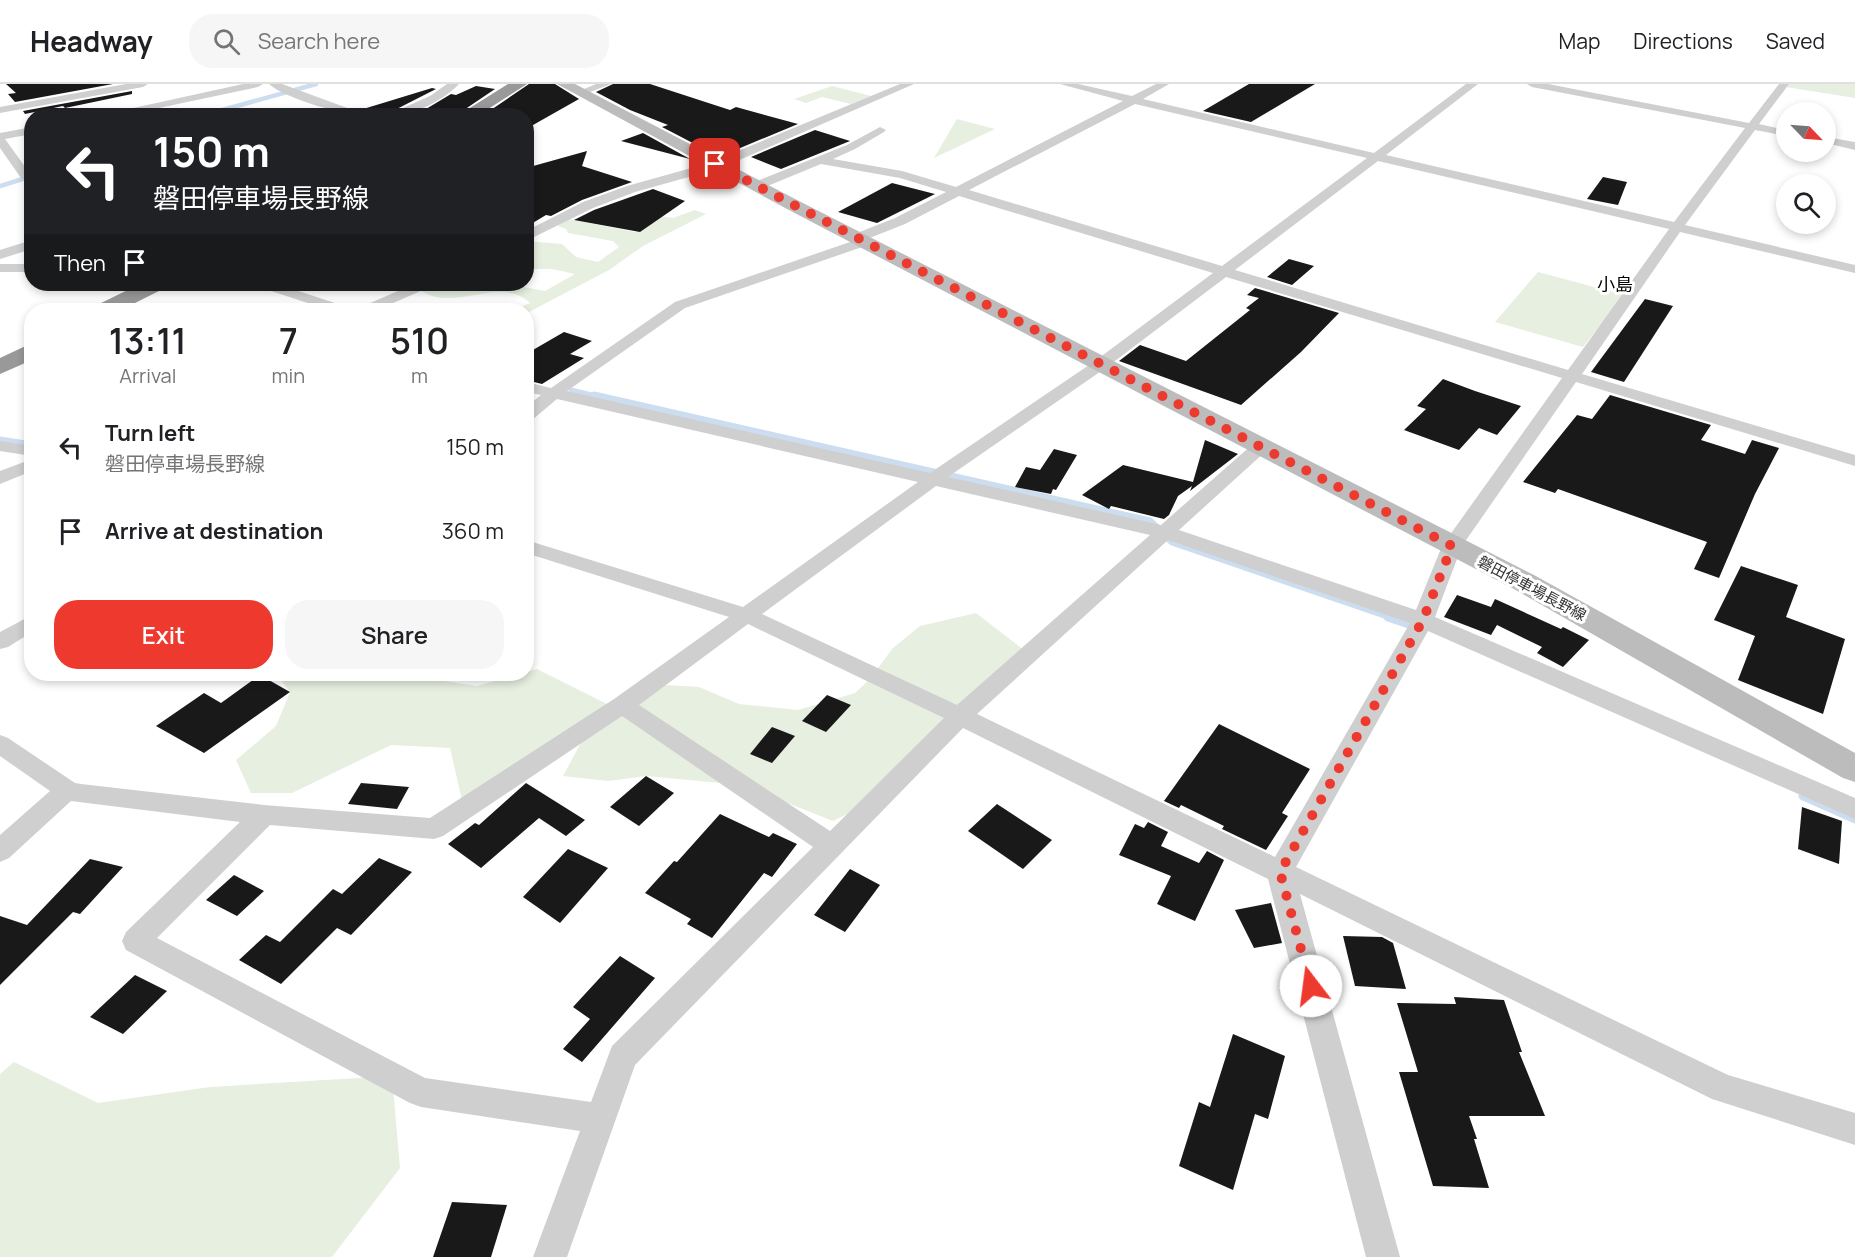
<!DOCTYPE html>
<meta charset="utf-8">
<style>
:root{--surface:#fff;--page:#f6f6f6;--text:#202124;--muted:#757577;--line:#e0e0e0;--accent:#ee392f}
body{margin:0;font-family:Manrope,"Noto Sans JP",sans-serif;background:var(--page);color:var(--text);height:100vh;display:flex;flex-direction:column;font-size:22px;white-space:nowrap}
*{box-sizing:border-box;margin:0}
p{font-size:20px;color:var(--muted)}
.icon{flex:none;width:33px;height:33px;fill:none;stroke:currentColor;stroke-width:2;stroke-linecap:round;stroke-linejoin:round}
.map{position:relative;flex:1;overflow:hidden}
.sheet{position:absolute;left:24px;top:219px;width:510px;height:378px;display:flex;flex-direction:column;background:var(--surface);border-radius:24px;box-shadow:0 3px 9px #0003}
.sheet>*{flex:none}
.top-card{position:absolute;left:24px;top:24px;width:510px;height:183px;border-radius:24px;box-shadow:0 3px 9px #0003;background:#202124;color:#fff;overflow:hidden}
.needle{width:39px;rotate:115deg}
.fabs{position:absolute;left:1776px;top:18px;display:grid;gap:12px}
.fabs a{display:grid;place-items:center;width:60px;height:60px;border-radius:50%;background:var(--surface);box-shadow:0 3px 9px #0003;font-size:30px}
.pin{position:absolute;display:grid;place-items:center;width:51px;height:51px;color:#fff;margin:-26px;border-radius:12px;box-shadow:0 3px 9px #0006}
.me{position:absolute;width:66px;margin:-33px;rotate:345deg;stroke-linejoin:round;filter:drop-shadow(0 0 4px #0008)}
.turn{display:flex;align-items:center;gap:21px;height:126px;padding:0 30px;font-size:27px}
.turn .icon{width:78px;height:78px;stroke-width:2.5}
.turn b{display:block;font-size:42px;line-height:51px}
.then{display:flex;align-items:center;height:57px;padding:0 30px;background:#0003;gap:12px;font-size:22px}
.eta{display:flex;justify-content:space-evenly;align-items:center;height:102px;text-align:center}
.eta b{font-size:36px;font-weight:600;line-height:42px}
.primary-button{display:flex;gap:12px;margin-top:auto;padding:12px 30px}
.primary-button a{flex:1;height:69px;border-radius:24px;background:var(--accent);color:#fff;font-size:24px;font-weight:600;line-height:69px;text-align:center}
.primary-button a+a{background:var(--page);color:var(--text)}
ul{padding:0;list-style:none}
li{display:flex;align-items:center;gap:18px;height:84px;padding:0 30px}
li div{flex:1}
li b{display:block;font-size:22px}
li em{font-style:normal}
header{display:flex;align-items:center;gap:36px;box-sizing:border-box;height:84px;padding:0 30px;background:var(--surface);border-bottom:2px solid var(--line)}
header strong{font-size:28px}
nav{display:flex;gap:33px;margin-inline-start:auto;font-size:21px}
.search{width:420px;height:54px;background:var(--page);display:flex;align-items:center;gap:15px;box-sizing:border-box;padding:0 21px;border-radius:24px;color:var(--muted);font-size:22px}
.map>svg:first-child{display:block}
.green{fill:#e6efe0}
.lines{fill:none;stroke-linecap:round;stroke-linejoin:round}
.stream-far3{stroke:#ccddef;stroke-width:4.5}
.stream-far2{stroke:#ccddef;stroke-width:5}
.stream-far1{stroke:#ccddef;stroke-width:7}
.stream{stroke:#ccddef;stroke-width:9}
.building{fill:#191919}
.street{fill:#cfcfcf;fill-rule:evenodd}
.secondary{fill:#bcbcbc;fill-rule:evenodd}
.highway{fill:#999;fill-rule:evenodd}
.route{stroke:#ee392f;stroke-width:10;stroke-dasharray:0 18}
.labels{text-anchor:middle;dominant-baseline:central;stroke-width:6;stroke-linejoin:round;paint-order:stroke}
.far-street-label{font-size:15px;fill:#323232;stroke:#fff}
.far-quarter-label{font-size:18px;fill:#000;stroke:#fff}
</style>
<header>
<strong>Headway</strong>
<div class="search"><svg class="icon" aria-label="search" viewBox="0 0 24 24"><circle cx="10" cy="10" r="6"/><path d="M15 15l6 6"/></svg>Search here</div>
<nav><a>Map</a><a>Directions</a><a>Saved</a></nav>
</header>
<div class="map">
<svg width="1855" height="1173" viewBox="0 0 1855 1173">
<rect width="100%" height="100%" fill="#fff"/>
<g class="green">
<polygon points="1788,0 1855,0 1855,14 1786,3"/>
<polygon points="832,2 871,12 851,20 822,13 806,19 794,15"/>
<polygon points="957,35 995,45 934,74"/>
<path d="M695 126 706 130 643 162 609 186 527 229 526 226H514L530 219C500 190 453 230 420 206L427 200H508L545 207 575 190 552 185H527V157L562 160 576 173 598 178 619 163 613 157 568 149 566 145 558 142 564 134 635 148 659 132 673 134Z"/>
<polygon points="1538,188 1624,211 1583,263 1495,238"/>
<polygon points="976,529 1029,570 878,715 833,737 742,701 646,692 608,697 563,692 590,642 650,600 699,603 739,620 798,626 855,609 869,596 893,564 920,542"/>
<polygon points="537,585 607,620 464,725 450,664 391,661 292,709 251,709 236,676 276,642 290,608 276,590 398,590 477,602"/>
<polygon points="14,978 98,1019 210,1003 392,992 400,1084 332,1173 0,1173 0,990"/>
</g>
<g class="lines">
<g class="stream-far3">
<polyline points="201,32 316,0"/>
<polyline points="0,102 32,92"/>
</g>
<polyline class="stream-far2" points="571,306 600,313"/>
<g class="stream-far1">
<polyline points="594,311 1150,437 1172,458 1393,534"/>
<polyline points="0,356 32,361"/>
</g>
<g class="stream">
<polyline points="1388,533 1418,543"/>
<polyline points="1803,712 1855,735"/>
</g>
</g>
<g class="building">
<polygon points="6,0 113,0 15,18 8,10 16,9"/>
<polygon points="529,0 555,0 579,15 526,45 526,32 482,32"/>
<polygon points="613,0 650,0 730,26 736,23 798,40 733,67 728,64 712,69 662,43 668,41 630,26 596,8"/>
<polygon points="1249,0 1315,0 1251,38 1203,27"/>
<polygon points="476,2 495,5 455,32 406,32 426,25 451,10 456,11"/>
<polygon points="432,4 436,5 383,32 371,32 360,26"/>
<polygon points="132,7 132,10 65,24 63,22 25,30 23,27"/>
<polygon points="815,46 850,57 781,85 751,73"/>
<polygon points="643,49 690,75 621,57"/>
<polygon points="587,67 582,82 632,98 582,116 551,132 546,131 526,143 526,84"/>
<polygon points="1603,93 1627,98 1618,121 1587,115"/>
<polygon points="892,99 935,110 877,139 838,128"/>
<polygon points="653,105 685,117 640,148 574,136 594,126"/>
<polygon points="1289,175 1314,182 1292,201 1267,193"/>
<polygon points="1255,204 1339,229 1301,268 1241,321 1119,277 1140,261 1186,277 1250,226 1246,224 1259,214 1247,211"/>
<polygon points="1645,215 1673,222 1624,298 1591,288"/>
<polygon points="564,248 592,257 570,270 584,274 542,300 526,296 526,270"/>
<polygon points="1443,295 1475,307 1521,322 1497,351 1479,344 1459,366 1404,346 1426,325 1417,322"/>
<polygon points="1610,311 1711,341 1701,356 1745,370 1752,356 1779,364 1755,410 1719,494 1694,485 1707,458 1558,405 1555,409 1523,398 1577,331 1592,335"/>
<polygon points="1205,356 1238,370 1190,407 1192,402 1178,412 1169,431 1164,435 1111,422 1109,425 1082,411 1123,381 1193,398"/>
<polygon points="1054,365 1077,371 1056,406 1053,405 1051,410 1015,403 1026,383 1040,386"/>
<polygon points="1741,482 1798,501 1786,533 1845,555 1823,630 1738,596 1755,552 1714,536"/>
<polygon points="1457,511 1491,523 1495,515 1561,545 1563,543 1589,556 1563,583 1537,569 1542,563 1497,541 1491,551 1444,533"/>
<polygon points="260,591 290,608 204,669 156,642 204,609 221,619"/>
<polygon points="827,611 851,621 826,648 802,637"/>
<polygon points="1219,640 1310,685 1282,729 1288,732 1266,766 1222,745 1224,742 1181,721 1179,724 1164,717"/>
<polygon points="772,643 795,652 772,679 750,670"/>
<polygon points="646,692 674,709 639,742 610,723"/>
<polygon points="361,699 409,703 397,725 348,720"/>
<polygon points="526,699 585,736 566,752 539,734 481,784 448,760 475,739 479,741"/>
<polygon points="997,720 1052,756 1023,785 968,747"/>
<polygon points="1802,723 1842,737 1839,780 1798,765"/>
<polygon points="720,730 769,753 773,749 797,760 772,793 764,789 712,854 687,840 691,835 645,809 674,777 677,778"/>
<polygon points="1148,738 1168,748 1161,762 1199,779 1207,767 1224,776 1195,837 1157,820 1171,792 1119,771 1135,740 1144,744"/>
<polygon points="568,765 608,784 560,839 523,813"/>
<polygon points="379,774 412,788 351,851 337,844 281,900 239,876 266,851 280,858 333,805 342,810"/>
<polygon points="90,775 123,783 80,830 73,828 0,901 0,832 27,841"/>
<polygon points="850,785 880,801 845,848 814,831"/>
<polygon points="234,791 264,807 237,832 206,816"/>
<polygon points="1271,819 1282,859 1254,864 1235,826"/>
<polygon points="1343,852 1382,853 1393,859 1406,905 1355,902"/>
<polygon points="620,872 655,894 582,978 563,965 590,935 573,923"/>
<polygon points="135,891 167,907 123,950 90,933"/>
<polygon points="1454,913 1504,916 1522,968 1519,968 1545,1032 1469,1032 1477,1055 1474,1055 1489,1104 1433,1102 1399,988 1418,988 1397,919 1456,920"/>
<polygon points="1233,950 1285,972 1268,1035 1255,1030 1233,1106 1179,1082 1199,1018 1210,1023"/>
<polygon points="452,1118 507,1121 491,1173 433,1173"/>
</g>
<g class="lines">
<g class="street">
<polygon points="126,0 148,0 143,3 0,29 0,23"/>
<polygon points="243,0 263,0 258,3 121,32 97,32"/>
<path d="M269 0H282L369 32C347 32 285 15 269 0Z"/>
<path d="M447 0H459C441 19 410 32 385 32L430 12Z"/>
<polygon points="596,0 611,0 582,11 577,8"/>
<polygon points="900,0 914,0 721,84 635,108 593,124 526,157 526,147 583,118 627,102 709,79"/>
<path d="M1060 0H1078L1132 12 1156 0H1169L1143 15 1374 69 1466 0H1478L1386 71 1674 138 1745 44 1532 3 1527 0H1548L1749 39 1779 0H1789L1759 40 1786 46V52L1755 46 1685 141 1855 181V189L1680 148 1582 290 1855 371V382L1576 298 1462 462 1435 533 1855 714V735L1428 547 1296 783 1728 991 1855 1029V1061L1712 1015 1300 810 1400 1173H1366L1268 795 963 644 635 981 567 1173H533L580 1047 421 1023 410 1019 126 866 122 857 126 848 240 738 71 717 9 774 0 778V751L50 707 0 672V651L8 654 75 699 81 700 264 721 430 734 614 615 729 533 526 469V456L743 523 918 398 557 315 532 336 526 337V323L541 311 526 308V298L551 304 675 218 853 157 850 154 852 151 895 134 946 108 900 94 821 80 760 105H752L750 102 752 99 847 61 880 43 886 46 884 48 855 65 833 75 902 87 956 103 1123 17ZM1135 20 1367 74 1222 182 969 106ZM1378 77 1669 145 1568 286 1235 186ZM959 112 1213 189 1095 277 930 389 567 307 685 224 868 161 870 158 867 155 905 140ZM1226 193 1562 294 1442 462 1416 526 1179 446 1266 367 1269 363 1266 359H1254L1161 441 948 393 1107 283ZM936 402 1150 451 957 621 762 530ZM1168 456 1410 539 1275 773 977 630ZM748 540 944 634 830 747 639 621ZM622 632 813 763 612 962 591 1018 425 994 157 854 270 741 434 755 443 752Z"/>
<polygon points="32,43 32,50 5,55 31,91 25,95 21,94 0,64 0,49"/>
<polygon points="1826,53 1855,58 1855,66 1826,59"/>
<polygon points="32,156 32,165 0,175 0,166"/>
<rect x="0" y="180" width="32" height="8"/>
<polygon points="257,200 277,200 347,223 350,226 329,226 259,203"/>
<polygon points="414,200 432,200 430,203 377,226 358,226 361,223"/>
<polygon points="0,357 32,362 32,372 0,367"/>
<polygon points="32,375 32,387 0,400 0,387"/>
<polygon points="32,531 32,548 8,563 0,565 0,548"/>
</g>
<polygon class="secondary" points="557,0 575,0 799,117 1534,491 1855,669 1855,698 1843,694 1514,505 787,125"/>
<g class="highway">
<polygon points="508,0 527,0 477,32 457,32"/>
<polygon points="140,200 166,200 163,205 121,226 94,226 97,221"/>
<polygon points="32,259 32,276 0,290 0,274"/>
</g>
</g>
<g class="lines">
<polyline class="route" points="715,80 1452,462 1423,536 1280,788 1311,902"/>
</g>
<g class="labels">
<g class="far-street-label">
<text transform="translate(1532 504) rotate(28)">磐田停車場長野線</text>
</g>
<g class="far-quarter-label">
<text x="1615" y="200">小島</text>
</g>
</g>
</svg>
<div class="fabs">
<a><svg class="needle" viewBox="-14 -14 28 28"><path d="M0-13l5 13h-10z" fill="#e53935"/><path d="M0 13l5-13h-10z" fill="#757577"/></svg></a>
<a><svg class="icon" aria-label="search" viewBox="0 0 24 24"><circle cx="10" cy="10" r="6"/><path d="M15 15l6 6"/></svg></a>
</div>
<div class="pin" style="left:715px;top:80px;background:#d93025"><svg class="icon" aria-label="arrive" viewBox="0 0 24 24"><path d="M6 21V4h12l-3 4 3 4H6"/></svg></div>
<svg class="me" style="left:1311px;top:902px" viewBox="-20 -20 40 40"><circle r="19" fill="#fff"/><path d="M0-13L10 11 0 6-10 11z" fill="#ee392f"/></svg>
<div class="top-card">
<div class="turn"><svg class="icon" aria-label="left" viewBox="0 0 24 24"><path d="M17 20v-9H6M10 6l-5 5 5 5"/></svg><div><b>150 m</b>磐田停車場長野線</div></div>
<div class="then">Then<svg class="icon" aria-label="arrive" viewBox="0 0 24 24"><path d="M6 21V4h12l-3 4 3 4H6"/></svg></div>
</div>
<section class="sheet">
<div class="eta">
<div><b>13:11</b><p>Arrival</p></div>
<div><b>7</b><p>min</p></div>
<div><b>510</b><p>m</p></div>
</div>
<ul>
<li><svg class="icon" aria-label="left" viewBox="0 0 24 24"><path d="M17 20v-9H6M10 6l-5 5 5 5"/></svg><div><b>Turn left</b><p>磐田停車場長野線</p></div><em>150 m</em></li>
<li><svg class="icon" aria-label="arrive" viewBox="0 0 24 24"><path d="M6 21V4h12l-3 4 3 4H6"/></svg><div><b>Arrive at destination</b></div><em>360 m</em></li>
</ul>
<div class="primary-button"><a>Exit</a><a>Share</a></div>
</section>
</div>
